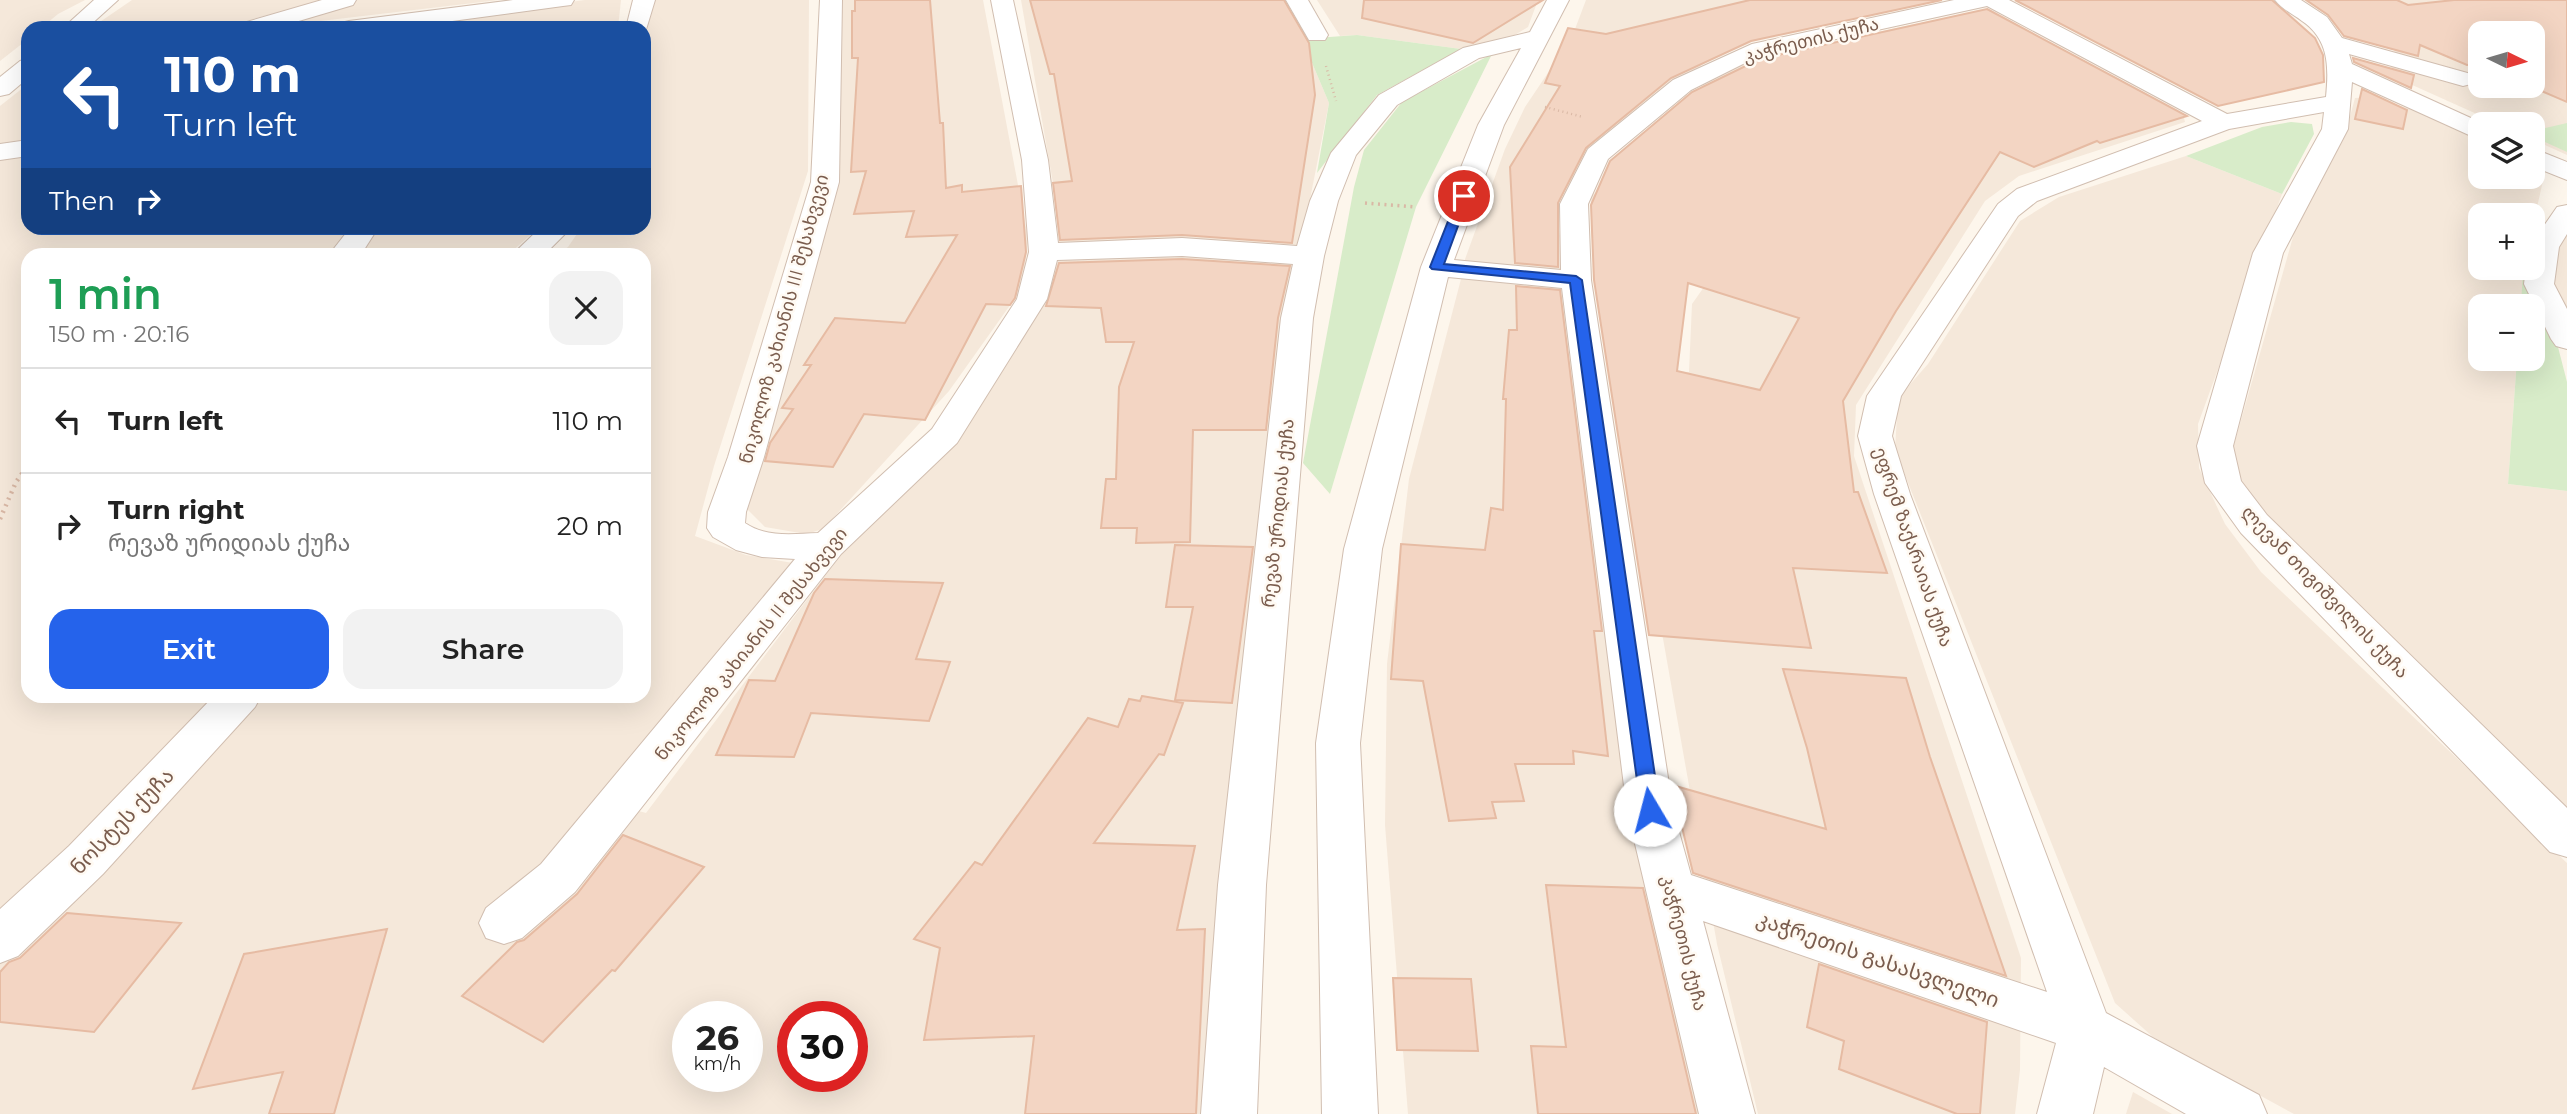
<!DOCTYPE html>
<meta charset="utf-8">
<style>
:root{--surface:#fff;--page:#f2f2f2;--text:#222;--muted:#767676;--line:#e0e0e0;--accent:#2563eb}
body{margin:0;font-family:Montserrat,"Noto Sans Georgian",sans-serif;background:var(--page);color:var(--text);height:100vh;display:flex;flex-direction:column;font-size:26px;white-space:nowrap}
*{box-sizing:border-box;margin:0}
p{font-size:23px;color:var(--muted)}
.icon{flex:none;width:38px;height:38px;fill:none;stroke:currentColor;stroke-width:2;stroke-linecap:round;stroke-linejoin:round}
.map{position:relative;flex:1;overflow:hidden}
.side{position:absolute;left:21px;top:248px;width:630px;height:455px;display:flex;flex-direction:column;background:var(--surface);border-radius:21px;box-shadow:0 7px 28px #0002}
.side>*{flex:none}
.top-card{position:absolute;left:21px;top:21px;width:630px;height:214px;border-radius:21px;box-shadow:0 7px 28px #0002;background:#1a4fa0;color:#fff;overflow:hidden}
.needle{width:46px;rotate:95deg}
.tools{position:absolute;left:2468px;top:21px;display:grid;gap:14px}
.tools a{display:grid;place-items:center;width:77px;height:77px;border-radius:14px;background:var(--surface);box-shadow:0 7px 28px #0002;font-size:35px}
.speed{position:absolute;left:672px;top:1001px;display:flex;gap:14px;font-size:35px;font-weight:700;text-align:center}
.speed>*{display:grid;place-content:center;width:91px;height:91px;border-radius:50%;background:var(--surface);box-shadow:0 7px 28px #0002;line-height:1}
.speed small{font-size:18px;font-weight:400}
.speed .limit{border:10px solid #d22;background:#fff;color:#111}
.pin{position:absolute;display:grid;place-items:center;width:60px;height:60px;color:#fff;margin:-30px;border:4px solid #fff;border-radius:50%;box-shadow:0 2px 7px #0007}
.me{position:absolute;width:77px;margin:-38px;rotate:352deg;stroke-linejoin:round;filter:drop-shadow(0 0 5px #0008)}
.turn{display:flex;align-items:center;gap:24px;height:147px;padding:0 28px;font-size:32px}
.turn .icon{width:91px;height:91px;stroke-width:2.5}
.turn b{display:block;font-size:49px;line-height:60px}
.then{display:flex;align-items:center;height:66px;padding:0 28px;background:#0003;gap:14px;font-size:26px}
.round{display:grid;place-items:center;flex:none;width:74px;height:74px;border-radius:21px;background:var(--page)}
.summary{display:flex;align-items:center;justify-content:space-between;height:119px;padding:0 28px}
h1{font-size:42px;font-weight:600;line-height:52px;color:#1e9e55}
.cta{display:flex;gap:14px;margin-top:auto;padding:14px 28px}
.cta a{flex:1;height:80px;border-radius:21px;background:var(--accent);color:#fff;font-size:28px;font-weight:600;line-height:80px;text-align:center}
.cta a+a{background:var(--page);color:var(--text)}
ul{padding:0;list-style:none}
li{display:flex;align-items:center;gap:21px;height:105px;padding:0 28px;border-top:2px solid var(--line)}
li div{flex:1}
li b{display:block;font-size:26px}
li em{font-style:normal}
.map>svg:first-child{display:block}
.residential{fill:#f5e8da;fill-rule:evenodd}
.green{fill:#d8ecc9}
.building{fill:#f3d5c3;stroke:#e6bba3;stroke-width:2;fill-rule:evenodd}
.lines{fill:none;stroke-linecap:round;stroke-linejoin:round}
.minor-casing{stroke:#d1beb0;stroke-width:2}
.path-far2{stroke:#d9b8a5;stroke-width:2.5;stroke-dasharray:1 3.5;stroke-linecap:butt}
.path-far1{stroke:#d9b8a5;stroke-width:3.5;stroke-dasharray:2 4.5;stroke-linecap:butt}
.path{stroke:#d9b8a5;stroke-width:4.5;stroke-dasharray:2 5;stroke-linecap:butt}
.minor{fill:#fff;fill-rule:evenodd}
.route{fill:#2563eb;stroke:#184099;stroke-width:2}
.labels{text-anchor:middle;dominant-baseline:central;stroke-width:5;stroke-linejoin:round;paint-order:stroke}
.street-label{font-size:18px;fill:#7a5c4d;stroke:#fffaf3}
.near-street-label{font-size:21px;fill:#7a5c4d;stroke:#fffaf3}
</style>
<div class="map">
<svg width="2567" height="1114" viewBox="0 0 2567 1114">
<rect width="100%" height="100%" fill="#fdf6ec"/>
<g class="residential">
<polygon points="0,0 85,0 58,14 41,28 28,28 28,39 0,61"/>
<polygon points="132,0 323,0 220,28 91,28"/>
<polygon points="353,0 499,0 261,28"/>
<polygon points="585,0 621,0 618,28 375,28"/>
<path d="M652 0H809L808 171 714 466 695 536 746 555 799 564 602 801 646 813 852 540 1043 299 1060 255 1053 183 1021 0H1281L1302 39 1329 103 1298 260 1221 1114H0V958L260 697 644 696V256L557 255 568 247 581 228H644V52ZM688 1017H747V1076H688ZM793 1017H852V1076H793Z"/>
<polygon points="837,0 983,0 1028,238 1023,287 949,391 823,529 806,534 765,527 746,508 813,258 839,175"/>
<polygon points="1317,0 1538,0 1528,27 1513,36 1461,49 1357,35 1340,36"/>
<polygon points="1586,0 1932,0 1724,47 1593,153 1554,205 1567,271 1464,262 1505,149 1525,107 1572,37"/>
<path d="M2311 0H2567V155L2532 139V124H2499L2390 75 2397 37ZM2480 33H2532V86H2480Z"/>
<polygon points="1977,11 1994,15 2183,114 2185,122 2019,176 1985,201 1856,405 1854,456 2021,958 2020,1070 2015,1114 1758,1114 1717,944 1615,367 1689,372 1692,304 1704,287 1694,282 1598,274 1591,233 1591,197 1709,79 1754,58"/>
<polygon points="28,84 28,143 0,147 0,106"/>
<polygon points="2371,97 2426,114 2480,138 2480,177 2532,177 2532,170 2543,181 2532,229 2532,215 2480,215 2480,268 2524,268 2521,306 2480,306 2480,359 2517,359 2508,484 2567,491 2567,811 2254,504 2230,459 2295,230 2346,131 2355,98"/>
<polygon points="28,152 28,228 538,228 508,255 28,256 28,696 212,697 157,768 0,915 0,156"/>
<polygon points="2186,156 2282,194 2198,424 2199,468 2225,524 2261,572 2567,863 2567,1114 2294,1114 2153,1037 2115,1003 1895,450 1898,398 1928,364 2020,221 2059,197"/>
<polygon points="2567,226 2567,316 2552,288 2563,229"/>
<polygon points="1461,279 1569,287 1726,1114 1408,1114 1385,825 1387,664 1409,479"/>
<polygon points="2133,1092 2172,1114 2126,1114"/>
</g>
<g class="green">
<polygon points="1357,35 1461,49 1377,95 1317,173 1329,103 1302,39"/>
<polygon points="1492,54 1416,207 1330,494 1303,463 1354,187 1364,150 1402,102"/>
<polygon points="2291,122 2312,124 2314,134 2282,194 2186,156 2262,127"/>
<polygon points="2567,123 2567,152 2532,136 2532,131"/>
<polygon points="2523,269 2558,347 2567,382 2567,491 2508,484 2517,359 2532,359 2532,306 2521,306"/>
</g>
<g class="building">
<polygon points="855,0 930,0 940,123 943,123 946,188 962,185 962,192 1021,186 1026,252 1015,298 1010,305 986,304 925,420 864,414 833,467 765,461 770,443 793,409 782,408 811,365 804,365 835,318 905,323 957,235 906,237 914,211 854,214 866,171 851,172 858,58 852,58 852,11 855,11"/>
<polygon points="1030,0 1284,0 1309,43 1315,95 1292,243 1182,235 1060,240 1053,183 1072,181 1054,74 1050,74"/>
<polygon points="1364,0 1543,0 1473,43 1362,18"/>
<polygon points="1750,0 1942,0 1751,41 1671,78 1586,148 1558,203 1558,267 1515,263 1510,167 1560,86 1545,83 1568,28 1606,34"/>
<polygon points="2015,0 2272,0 2315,38 2323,55 2324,82 2218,106"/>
<polygon points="2306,0 2397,0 2408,5 2454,0 2567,0 2567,102 2530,86 2532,33 2480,33 2480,64 2467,65 2420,45 2418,56 2344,36 2328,15"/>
<path d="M1987 9 2187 116 2100 143 2097 141 2034 167 2000 152 1896 311 1843 401 1854 492H1858L1887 573 1793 568 1811 648 1649 635 1594 280 1591 205 1610 161 1692 92 1760 59ZM1688 283 1799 318 1760 390 1677 371Z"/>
<polygon points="2353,58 2414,75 2411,88 2354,62"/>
<polygon points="2362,89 2407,110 2403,129 2355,119"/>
<polygon points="1182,259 1290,266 1278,318 1266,430 1193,430 1190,542 1136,543 1137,528 1101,528 1106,479 1116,479 1119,387 1134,342 1106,342 1101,308 1046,306 1059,263"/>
<polygon points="1516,286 1560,290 1602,631 1594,631 1608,756 1573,751 1574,764 1515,764 1524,801 1492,802 1496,818 1449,821 1423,681 1391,679 1401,544 1485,550 1491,508 1503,510 1506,399 1503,399 1509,330 1517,330"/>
<polygon points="1175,545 1253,547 1232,703 1175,700 1193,607 1166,607"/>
<polygon points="825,579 943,583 916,659 950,662 929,721 811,713 794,757 716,755 749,680 775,681 814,593"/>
<polygon points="1783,669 1906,678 1930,757 2006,976 1693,873 1672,785 1826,829 1807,748"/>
<polygon points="1142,696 1183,703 1164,755 1159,754 1094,843 1195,846 1177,930 1205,929 1196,1114 1025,1114 1034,1036 924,1040 940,948 914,939 975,862 982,865 1088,718 1118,727 1129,699 1140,701"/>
<polygon points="623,835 704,867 615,971 612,970 543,1042 462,996 517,942 524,940 577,894"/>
<polygon points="1546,885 1643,888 1696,1114 1538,1114 1531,1046 1566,1047"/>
<polygon points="67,913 181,923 94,1032 0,1022 0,972 9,962 20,958"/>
<polygon points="387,929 334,1114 269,1114 283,1072 193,1089 244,954"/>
<polygon points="1819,964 1987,1022 1980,1114 1957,1114 1839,1069 1844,1041 1807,1027"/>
<polygon points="1393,978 1471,979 1478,1051 1397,1050"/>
</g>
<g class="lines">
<defs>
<g id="minor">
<polygon points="94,0 118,0 87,28 63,28"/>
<polygon points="322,0 356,0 353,5 275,28 240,28 243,23"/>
<polygon points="513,0 574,0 571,5 563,6 400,28 338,28 341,23 349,21"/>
<polygon points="633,0 655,0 645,33 644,28 626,28"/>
<path d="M820 0H842L839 182 764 457 746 512 745 523C767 538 793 534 818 533L932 429 1017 299 1029 252 1022 160 991 0H1013L1048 160 1058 243 1182 238 1297 246 1310 201 1331 153 1379 95 1463 48 1530 32 1547 0H1569L1504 125 1454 260 1561 270 1560 204 1588 149 1673 80 1752 44 1954 0H2009L2227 114 2326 97C2329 67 2329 39 2302 21 2293 14 2282 9 2275 0H2301L2327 17 2342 38 2471 74 2475 79 2471 84 2463 86 2349 54 2352 64 2484 124H2480V140L2352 82 2348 129 2283 253 2233 446 2241 481 2267 515 2567 808V857L2550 852 2241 533 2205 483 2197 446 2253 253 2322 129 2324 112 2229 129 2037 201 2018 216 1901 396 1892 436 1910 494 2106 1013 2259 1095 2267 1114H2186L2104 1067 2093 1114H2037L2056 1043 1703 921 1755 1114H1699L1627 810 1562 288 1448 277 1382 549 1360 743 1378 1114H1322L1316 743 1344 549 1421 267 1478 125 1521 48 1479 58 1397 105 1356 155 1338 201 1324 256 1313 318 1266 885 1257 1114H1201L1218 885 1281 318 1293 264 1182 256 1057 260 1047 299 957 443 841 554 575 892 522 938 504 944 486 938 479 923 486 908 541 864 795 559 762 557 736 550 713 537 707 528 708 512 728 457 811 182ZM1987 6 2202 121 2017 189 1998 204 1867 396 1858 436 1874 494 2047 992 1691 875 1673 810 1591 280 1588 204 1608 159 1691 90 1759 56Z"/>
<polygon points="1286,0 1308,0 1328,35 1325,40 1309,40"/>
<polygon points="28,59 28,78 9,94 0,96 0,77 20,61"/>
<polygon points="28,140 28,156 0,160 0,144"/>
<polygon points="2532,148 2567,162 2567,180 2532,166"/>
<polygon points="2567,205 2567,234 2559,247 2554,284 2567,309 2567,349 2556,346 2551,339 2524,284 2526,268 2532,268 2532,243 2557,207"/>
<polygon points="350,228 378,228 360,256 328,256"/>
<polygon points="540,228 571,228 543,256 511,256"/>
<polygon points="214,696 261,696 255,707 103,874 18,956 0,963 0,909 69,846"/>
</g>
</defs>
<use href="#minor" class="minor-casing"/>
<g class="path-far2">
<polyline points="1326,66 1336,101"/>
<polyline points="1545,107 1583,117"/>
</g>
<polyline class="path-far1" points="1365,203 1416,207"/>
<polyline class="path" points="0,519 16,482 28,465"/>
<use href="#minor" class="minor"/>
</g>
<polygon class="route" points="1464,192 1469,196 1444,264 1576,276 1582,280 1660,810 1657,816 1650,818 1643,816 1641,810 1570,283 1432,269 1430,267 1458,196"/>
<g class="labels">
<g class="street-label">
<text transform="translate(1811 40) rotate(-14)">კაჭრეთის ქუჩა</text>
<text transform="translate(784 319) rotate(-75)">ნიკოლოზ კახიანის III შესახვევი</text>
<text transform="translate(1278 513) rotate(-84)">რევაზ ურიდიას ქუჩა</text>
<text transform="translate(1913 547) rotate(71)">ეფრემ ზაქარაიას ქუჩა</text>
<text transform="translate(2325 592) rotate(46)">ლევან თიგიშვილის ქუჩა</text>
<text transform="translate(751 644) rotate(-51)">ნიკოლოზ კახიანის II შესახვევი</text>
<text transform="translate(1684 943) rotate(76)">კაჭრეთის ქუჩა</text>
</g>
<g class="near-street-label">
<text transform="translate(122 821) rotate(-46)">ნოსტეს ქუჩა</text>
<text transform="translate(1878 959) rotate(19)">კაჭრეთის გასასვლელი</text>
</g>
</g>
</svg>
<div class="tools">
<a><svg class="needle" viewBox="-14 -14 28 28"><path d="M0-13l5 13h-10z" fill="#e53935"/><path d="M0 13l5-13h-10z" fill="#767676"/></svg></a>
<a><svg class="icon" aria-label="layers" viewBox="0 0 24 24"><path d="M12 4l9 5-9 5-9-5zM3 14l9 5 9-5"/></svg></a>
<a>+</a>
<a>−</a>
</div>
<div class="speed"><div>26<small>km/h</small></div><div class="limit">30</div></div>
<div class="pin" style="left:1464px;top:196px;background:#d93025"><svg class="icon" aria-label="arrive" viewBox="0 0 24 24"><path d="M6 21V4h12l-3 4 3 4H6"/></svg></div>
<svg class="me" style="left:1650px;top:810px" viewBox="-20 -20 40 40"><circle r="19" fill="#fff"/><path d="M0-13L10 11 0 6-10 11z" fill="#2563eb"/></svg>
<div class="top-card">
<div class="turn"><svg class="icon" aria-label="left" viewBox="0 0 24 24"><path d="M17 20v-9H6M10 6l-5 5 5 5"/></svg><div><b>110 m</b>Turn left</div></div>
<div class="then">Then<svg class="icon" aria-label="right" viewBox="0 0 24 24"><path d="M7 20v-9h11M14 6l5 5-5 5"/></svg></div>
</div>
<section class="side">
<div class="summary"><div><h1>1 min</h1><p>150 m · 20:16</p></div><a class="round"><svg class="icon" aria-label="close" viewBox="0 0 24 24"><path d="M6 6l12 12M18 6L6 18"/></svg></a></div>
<ul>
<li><svg class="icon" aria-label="left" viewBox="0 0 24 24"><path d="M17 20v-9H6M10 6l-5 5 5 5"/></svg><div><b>Turn left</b></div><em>110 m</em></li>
<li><svg class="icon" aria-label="right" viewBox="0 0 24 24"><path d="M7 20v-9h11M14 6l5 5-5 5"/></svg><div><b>Turn right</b><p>რევაზ ურიდიას ქუჩა</p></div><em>20 m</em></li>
</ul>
<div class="cta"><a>Exit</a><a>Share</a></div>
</section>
</div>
